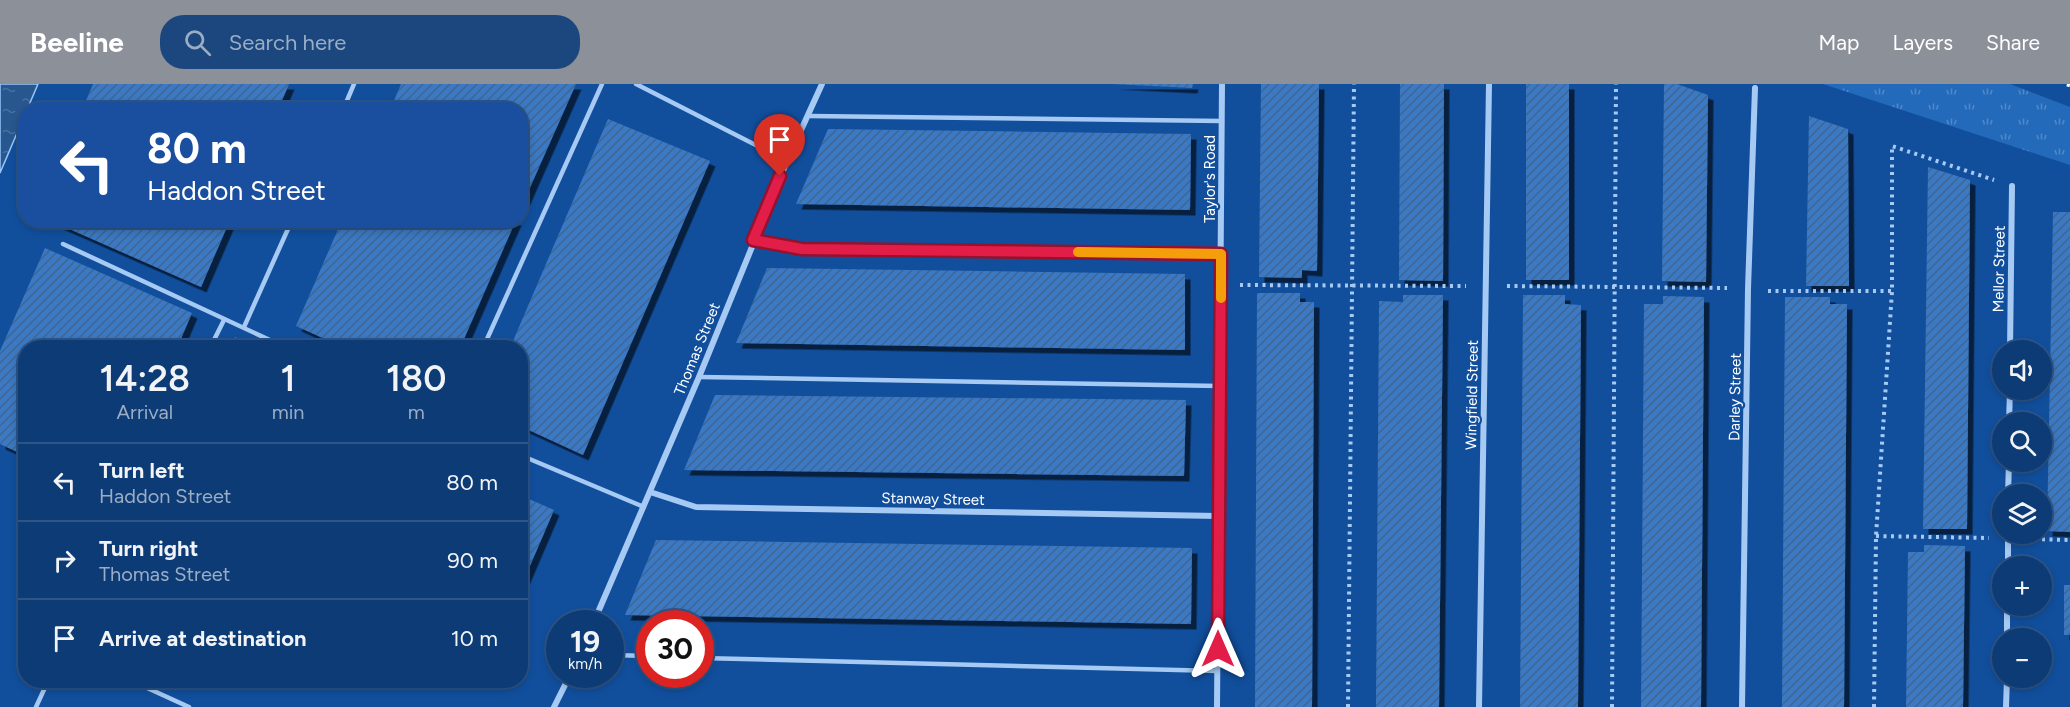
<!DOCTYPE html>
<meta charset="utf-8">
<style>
:root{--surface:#0d3b76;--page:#1b467e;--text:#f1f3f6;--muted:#9aadc5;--line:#2d5588;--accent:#8c9099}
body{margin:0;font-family:Figtree,sans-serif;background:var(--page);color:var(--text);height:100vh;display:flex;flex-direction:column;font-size:22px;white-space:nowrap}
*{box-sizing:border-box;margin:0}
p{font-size:20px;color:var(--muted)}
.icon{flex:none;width:33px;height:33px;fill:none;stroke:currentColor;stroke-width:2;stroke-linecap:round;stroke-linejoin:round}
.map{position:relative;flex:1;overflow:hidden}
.side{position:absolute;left:18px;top:256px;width:510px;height:348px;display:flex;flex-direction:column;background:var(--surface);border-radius:24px;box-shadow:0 3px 9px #0003,0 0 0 2px var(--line)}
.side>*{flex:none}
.top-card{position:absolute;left:18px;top:18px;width:510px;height:126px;border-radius:24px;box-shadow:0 3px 9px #0003,0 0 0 2px var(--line);background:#1a4fa0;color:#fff;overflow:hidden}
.fabs{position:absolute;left:1992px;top:256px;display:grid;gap:12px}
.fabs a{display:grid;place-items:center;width:60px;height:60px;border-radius:50%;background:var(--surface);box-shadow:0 3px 9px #0003,0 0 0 2px var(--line);font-size:30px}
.speed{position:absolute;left:546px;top:526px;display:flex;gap:12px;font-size:30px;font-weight:700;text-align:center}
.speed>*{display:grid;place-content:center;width:78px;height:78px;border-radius:50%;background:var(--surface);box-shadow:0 3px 9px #0003,0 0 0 2px var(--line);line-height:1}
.speed small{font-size:15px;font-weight:400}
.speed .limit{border:9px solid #d22;background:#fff;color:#111}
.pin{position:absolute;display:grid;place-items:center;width:51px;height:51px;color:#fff;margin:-62px -26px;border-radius:50% 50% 50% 0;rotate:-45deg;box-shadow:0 0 6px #0007}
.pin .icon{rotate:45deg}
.me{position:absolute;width:66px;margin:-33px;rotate:0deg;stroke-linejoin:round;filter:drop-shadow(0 0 4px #0008)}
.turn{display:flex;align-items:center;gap:21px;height:126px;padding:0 30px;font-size:27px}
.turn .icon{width:78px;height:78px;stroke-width:2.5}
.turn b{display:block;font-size:42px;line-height:51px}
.eta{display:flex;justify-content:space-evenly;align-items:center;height:102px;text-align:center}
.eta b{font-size:36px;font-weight:600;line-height:42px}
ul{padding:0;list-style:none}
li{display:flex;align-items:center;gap:18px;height:78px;padding:0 30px;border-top:2px solid var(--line)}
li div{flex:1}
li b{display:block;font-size:22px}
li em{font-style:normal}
header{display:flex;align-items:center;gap:36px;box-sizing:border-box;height:84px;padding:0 30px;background:var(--accent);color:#fff}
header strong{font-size:28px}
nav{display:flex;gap:33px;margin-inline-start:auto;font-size:21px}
.search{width:420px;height:54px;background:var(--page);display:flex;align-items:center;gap:15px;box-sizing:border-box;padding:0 21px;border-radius:24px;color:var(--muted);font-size:22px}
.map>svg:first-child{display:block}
.grass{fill:url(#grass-tufts)}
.water{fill:url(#water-ripples);stroke:#98c5f8;stroke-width:1.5}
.building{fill:url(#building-hatch);filter:url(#shadow)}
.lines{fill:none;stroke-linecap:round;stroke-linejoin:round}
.path{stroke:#a6caf4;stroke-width:4;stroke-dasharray:3 4.5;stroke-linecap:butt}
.service{stroke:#a6caf4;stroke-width:4.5}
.minor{stroke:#a6caf4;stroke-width:6}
.rail{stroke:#fff;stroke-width:4.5;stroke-dasharray:10 4.5;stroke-linecap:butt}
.route-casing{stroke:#92132f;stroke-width:15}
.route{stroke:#e11d48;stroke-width:10}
.slow{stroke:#f59e0b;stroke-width:10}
.labels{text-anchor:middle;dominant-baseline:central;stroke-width:4.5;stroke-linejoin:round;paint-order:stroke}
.street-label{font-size:15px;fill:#fff;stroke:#114f9d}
</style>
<header>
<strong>Beeline</strong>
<div class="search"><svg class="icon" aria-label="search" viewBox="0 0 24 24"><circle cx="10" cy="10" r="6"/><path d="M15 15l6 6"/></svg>Search here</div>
<nav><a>Map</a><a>Layers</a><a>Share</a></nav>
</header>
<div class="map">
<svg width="2070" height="623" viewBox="0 0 2070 623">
<defs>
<pattern id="grass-tufts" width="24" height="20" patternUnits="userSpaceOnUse" patternTransform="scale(1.5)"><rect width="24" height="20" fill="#246abb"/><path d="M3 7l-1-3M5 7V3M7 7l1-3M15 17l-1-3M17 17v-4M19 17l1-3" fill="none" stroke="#5088c9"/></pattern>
<pattern id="water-ripples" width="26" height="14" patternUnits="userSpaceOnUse" patternTransform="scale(1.5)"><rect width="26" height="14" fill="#285790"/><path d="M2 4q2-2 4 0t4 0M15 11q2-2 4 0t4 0" fill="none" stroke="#4870a1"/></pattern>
<pattern id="building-hatch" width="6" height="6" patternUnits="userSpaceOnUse" patternTransform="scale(1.5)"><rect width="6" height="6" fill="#3a79c4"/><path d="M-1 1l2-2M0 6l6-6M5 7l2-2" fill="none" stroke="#42658e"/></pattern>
<filter id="shadow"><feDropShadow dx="5.5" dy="5.5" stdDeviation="0" flood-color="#0009"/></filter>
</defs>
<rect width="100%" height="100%" fill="#114f9d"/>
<polygon class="grass" points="1823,0 2010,0 2070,23 2070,81"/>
<polygon class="water" points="0,0 38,0 0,89"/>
<g class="building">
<polygon points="93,0 289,0 278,26 82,26"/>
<polygon points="401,0 576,0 520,126 520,26 390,26"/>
<polygon points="1112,0 1193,0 1192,4"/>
<polygon points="1261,0 1319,0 1317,187 1302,186 1302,194 1259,193"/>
<polygon points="1400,0 1444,0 1443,197 1399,196"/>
<rect x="1526" y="0" width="43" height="196"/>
<polygon points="1664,0 1677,0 1708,11 1706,198 1662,197"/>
<polygon points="1809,32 1848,45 1849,202 1806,202"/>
<polygon points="608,35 710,77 583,371 520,342 520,264 510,264"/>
<polygon points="828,45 1191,50 1190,126 796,120"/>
<polygon points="1928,83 1970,96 1967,445 1923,445"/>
<polygon points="2053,128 2070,128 2070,448 2047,447"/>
<polygon points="49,136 230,136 201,203"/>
<polygon points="342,136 516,136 460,264 345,264 296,242"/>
<polygon points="45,164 192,229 177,264 26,264 26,372 0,360 0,267"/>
<polygon points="767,184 1185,190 1185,266 736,259"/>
<polygon points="1257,209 1300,209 1300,218 1314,218 1312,623 1255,623"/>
<polygon points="1403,211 1443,211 1439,623 1376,623 1379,217 1403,218"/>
<polygon points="1523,211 1565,211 1565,220 1581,221 1578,623 1520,623"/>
<polygon points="1663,212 1704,213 1701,623 1641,623 1644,220 1663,220"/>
<polygon points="1785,213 1830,213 1830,220 1847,220 1844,623 1782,623"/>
<polygon points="235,253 259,264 230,264"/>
<polygon points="715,311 1186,316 1184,392 684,386"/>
<polygon points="520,411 554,426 520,505"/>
<polygon points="656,456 1192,464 1191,540 625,531"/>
<polygon points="1924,461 1965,462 1963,623 1906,623 1908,468 1924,468"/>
<rect x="2064" y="501" width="6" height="50"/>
</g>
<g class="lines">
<g class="path">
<polyline points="1240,201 1466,202"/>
<polyline points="1507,202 1727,204"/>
<polyline points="1768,207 1892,207"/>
<polyline points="1876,452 1989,454"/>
<polyline points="2027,455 2070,456"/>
<polyline points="1348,623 1354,0"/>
<polyline points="1612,623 1616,0"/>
<polyline points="1874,623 1876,452 1892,207 1892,62 1994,96"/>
</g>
<g class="service">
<polyline points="636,0 787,77"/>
<polyline points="343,26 354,0"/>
<polyline points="809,32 1222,37"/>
<polyline points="63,160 287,264"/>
<polyline points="244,243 292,136"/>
<polyline points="210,264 224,236"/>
<polyline points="483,264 602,0"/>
<polyline points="699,293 1220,302"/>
<polyline points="520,371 644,423"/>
<polyline points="610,571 650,572"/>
<polyline points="700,574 1218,587"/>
<polyline points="132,597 189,623"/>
<polyline points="36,623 48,597"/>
</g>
<g class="minor">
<polyline points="753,156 802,165 1221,170"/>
<polyline points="2010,267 2012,102"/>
<polyline points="2009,339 2010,306"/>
<polyline points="650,408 696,423 1218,432"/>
<polyline points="2008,411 2009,378"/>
<polyline points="2008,483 2008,450"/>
<polyline points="593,540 699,293 787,77 822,0"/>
<polyline points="2007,555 2007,522"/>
<polyline points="554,623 570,591"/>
<polyline points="1217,623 1222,0"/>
<polyline points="1479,623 1489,0"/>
<polyline points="1742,623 1748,205 1755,4"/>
<polyline points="2006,623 2007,594"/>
</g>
<polyline class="rail" points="2067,0 2070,1"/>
</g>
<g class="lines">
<defs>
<polyline id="route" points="780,92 753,156 802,165 1221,170 1218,565"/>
</defs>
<use href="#route" class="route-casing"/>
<use href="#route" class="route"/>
<polyline class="slow" points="1078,168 1221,170 1221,214"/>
</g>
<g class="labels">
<g class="street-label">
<text transform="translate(1210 95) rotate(-90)">Taylor's Road</text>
<text transform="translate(1999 185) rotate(-89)">Mellor Street</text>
<text transform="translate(697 265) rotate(-68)">Thomas Street</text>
<text transform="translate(1472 311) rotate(-89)">Wingfield Street</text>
<text transform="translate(1735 313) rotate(-89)">Darley Street</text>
<text transform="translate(933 415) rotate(1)">Stanway Street</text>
</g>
</g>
</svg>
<div class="fabs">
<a><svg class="icon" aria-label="sound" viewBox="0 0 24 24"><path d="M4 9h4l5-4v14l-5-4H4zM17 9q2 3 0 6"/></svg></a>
<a><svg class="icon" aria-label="search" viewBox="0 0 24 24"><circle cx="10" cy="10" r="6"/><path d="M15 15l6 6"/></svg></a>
<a><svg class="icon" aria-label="layers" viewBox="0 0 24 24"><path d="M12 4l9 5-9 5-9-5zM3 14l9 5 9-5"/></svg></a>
<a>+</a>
<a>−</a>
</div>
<div class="speed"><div>19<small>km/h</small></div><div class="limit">30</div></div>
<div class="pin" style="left:780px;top:92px;background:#d93025"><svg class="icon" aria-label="arrive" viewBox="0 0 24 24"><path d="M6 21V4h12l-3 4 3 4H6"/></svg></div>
<svg class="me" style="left:1218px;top:565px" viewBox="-20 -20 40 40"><path d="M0-17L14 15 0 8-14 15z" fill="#e11d48" stroke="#fff" stroke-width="4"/></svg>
<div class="top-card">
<div class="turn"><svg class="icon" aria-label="left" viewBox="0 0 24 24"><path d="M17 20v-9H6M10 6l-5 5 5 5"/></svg><div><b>80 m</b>Haddon Street</div></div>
</div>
<section class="side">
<div class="eta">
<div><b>14:28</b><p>Arrival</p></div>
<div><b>1</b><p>min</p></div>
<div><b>180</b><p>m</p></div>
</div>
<ul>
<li><svg class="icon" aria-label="left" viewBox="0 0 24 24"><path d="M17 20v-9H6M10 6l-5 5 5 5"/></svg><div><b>Turn left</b><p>Haddon Street</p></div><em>80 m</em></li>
<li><svg class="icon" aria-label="right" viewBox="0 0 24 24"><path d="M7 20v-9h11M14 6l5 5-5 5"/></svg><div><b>Turn right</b><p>Thomas Street</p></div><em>90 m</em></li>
<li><svg class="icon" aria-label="arrive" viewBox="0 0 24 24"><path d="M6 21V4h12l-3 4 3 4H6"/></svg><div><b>Arrive at destination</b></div><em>10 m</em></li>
</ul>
</section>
</div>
